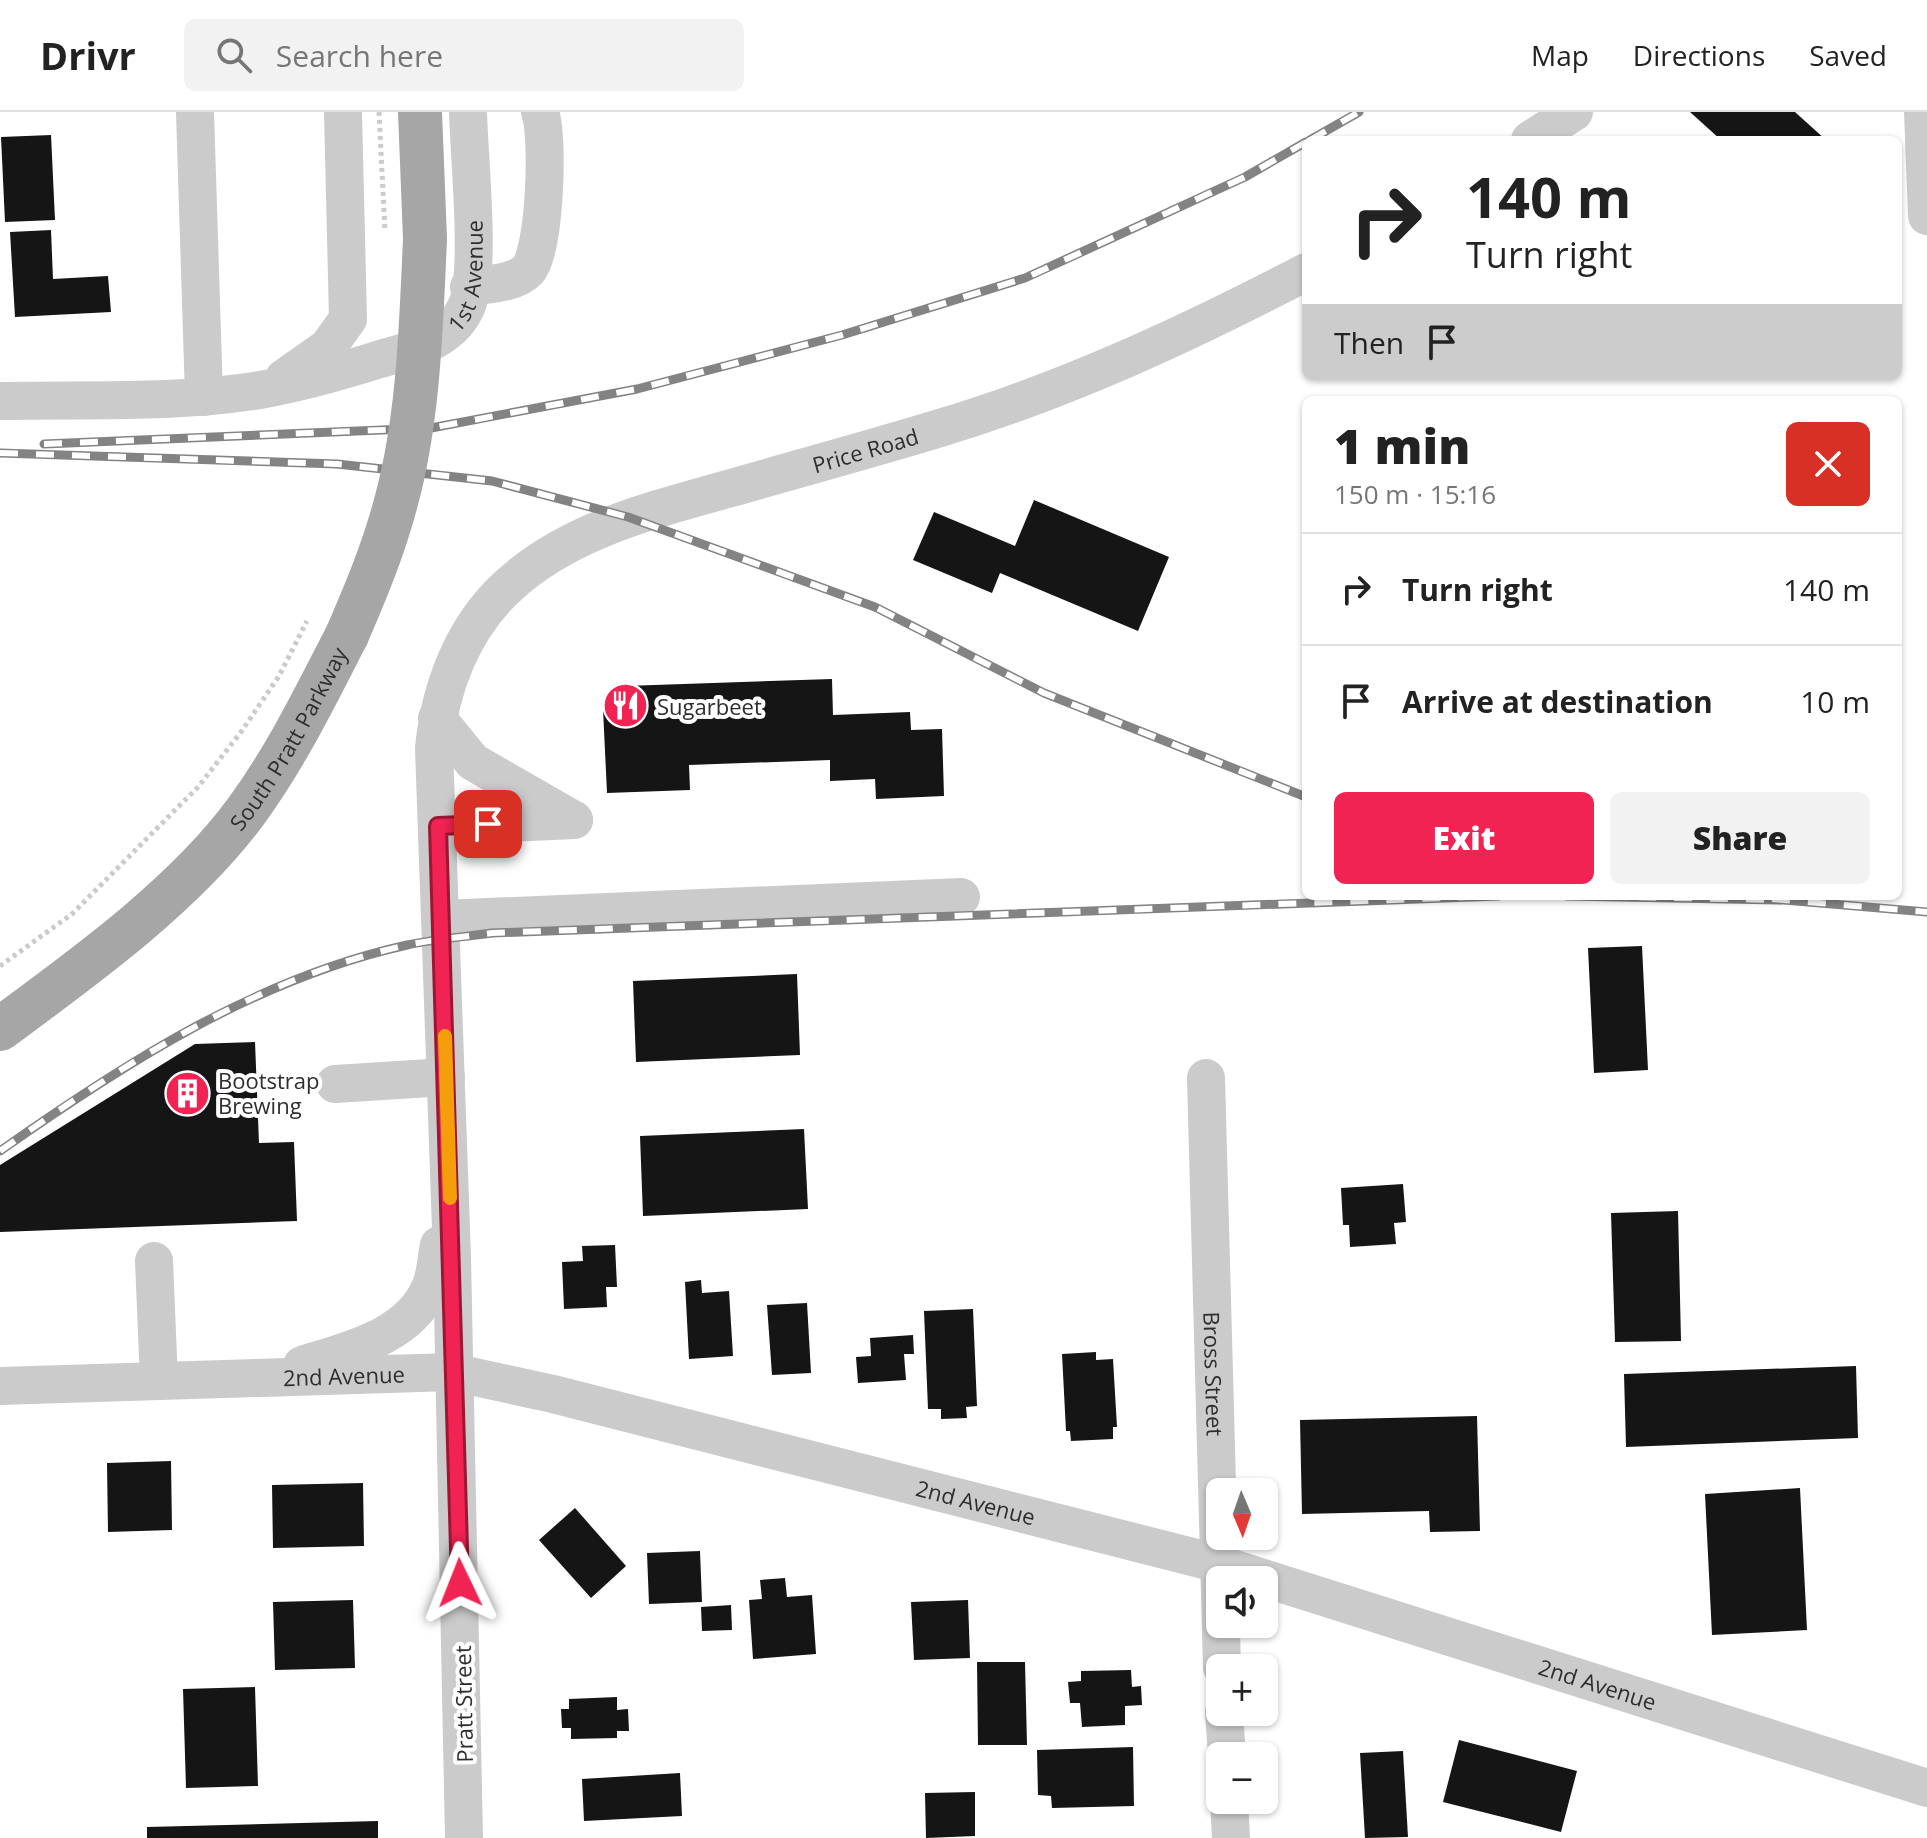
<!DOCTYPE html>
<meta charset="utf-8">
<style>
:root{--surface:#fff;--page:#f2f2f2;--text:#222;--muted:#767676;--line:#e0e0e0;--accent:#f12352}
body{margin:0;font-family:"Open Sans",sans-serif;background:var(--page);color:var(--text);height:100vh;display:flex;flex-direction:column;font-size:30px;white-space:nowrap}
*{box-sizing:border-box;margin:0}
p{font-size:26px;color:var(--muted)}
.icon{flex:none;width:44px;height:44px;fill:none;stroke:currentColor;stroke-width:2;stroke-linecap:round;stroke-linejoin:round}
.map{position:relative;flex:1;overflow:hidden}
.details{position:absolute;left:1302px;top:284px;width:600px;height:504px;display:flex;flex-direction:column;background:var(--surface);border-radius:12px;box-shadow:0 2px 6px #0004}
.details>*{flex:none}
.guide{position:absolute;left:1302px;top:24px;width:600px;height:244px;border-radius:12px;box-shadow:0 2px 6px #0004;background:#fff;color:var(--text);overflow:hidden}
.needle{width:52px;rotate:178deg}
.buttons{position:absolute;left:1206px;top:1366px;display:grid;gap:16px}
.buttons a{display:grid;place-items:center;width:72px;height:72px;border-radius:12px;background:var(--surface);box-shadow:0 2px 6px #0004;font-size:40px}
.pin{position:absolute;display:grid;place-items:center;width:68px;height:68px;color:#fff;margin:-34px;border-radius:16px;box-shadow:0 4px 12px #0006}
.me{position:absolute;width:88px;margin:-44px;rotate:358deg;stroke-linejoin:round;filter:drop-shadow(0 0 6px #0008)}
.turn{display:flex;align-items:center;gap:28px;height:168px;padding:0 32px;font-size:36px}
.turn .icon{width:104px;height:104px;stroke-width:2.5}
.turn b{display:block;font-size:56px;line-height:68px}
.then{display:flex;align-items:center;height:76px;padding:0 32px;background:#0003;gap:16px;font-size:30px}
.round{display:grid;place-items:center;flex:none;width:84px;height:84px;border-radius:12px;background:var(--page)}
.overview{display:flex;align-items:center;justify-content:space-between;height:136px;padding:0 32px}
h1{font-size:48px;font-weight:800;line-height:60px}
.action{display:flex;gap:16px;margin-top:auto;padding:16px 32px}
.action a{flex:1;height:92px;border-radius:12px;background:var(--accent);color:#fff;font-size:32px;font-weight:800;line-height:92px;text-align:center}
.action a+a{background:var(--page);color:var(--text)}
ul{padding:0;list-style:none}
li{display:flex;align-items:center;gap:24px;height:112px;padding:0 32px;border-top:2px solid var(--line)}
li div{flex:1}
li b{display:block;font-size:30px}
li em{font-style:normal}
header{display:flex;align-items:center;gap:48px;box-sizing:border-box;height:112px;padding:0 40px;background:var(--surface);border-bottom:2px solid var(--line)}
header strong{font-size:38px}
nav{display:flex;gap:44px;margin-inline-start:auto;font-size:28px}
.search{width:560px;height:72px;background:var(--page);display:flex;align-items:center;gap:20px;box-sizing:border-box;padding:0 28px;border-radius:12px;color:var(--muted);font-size:30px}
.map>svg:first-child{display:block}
.building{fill:#151515}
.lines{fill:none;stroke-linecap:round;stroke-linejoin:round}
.minor{stroke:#cbcbcb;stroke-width:38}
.major{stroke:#a6a6a6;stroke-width:44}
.rail-casing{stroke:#838383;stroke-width:9}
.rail{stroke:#fff;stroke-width:6;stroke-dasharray:18;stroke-linecap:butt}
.path-bridge{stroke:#cbcbcb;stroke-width:5;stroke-dasharray:4 4;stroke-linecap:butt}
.major-bridge{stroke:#a6a6a6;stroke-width:44}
.route-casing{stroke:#9d1735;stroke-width:20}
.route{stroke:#f12352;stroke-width:14}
.slow{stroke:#f59e0b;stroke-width:14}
.labels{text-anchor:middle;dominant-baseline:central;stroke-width:8;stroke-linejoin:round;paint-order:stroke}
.street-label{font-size:22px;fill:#2e2e2e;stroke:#fff}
.poi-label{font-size:22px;fill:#2e2e2e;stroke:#fff;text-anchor:start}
</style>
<header>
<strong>Drivr</strong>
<div class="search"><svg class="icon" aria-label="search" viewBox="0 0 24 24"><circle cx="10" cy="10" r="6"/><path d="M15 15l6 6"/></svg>Search here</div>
<nav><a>Map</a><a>Directions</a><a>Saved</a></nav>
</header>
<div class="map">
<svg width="1927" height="1726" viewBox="0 0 1927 1726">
<rect width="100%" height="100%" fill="#fff"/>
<g class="building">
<polygon points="1690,0 1795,0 1826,28 1721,28"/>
<polygon points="51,23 55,108 5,110 1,25"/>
<polygon points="51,118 53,167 108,164 111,200 15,205 10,120"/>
<polygon points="1034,388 1169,445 1138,519 1000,461 992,481 913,448 934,400 1015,434"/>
<polygon points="832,567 833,603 910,600 911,618 942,617 944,684 876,687 875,667 830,669 830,648 689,653 690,678 607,681 603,597 625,574"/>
<polygon points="1642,834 1648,958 1594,961 1588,836"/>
<polygon points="797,862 800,943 636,950 633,869"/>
<polygon points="255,930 259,1031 294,1030 297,1109 0,1120 0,1053 195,932"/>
<polygon points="804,1017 808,1097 643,1104 640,1024"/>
<polygon points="1403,1072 1406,1110 1394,1111 1396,1132 1350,1135 1349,1113 1343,1113 1341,1076"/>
<polygon points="1678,1099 1681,1229 1615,1230 1611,1101"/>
<polygon points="615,1133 617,1175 606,1175 607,1195 564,1197 562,1150 583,1149 582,1134"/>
<polygon points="701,1168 702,1181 729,1179 733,1244 689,1247 685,1170"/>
<polygon points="807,1191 811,1261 772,1263 767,1193"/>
<polygon points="973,1197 977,1294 966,1295 967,1306 941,1307 941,1297 928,1297 924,1199"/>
<polygon points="913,1223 914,1242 904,1242 906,1268 858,1271 856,1245 871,1244 870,1226"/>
<polygon points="1096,1240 1096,1248 1113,1247 1117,1315 1113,1315 1113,1327 1071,1329 1070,1319 1066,1319 1062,1242"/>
<polygon points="1856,1254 1858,1326 1626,1335 1624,1262"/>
<polygon points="1477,1304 1480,1419 1430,1420 1429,1399 1302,1402 1300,1308"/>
<polygon points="171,1349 172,1418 108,1420 107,1351"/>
<polygon points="363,1371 364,1434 273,1436 272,1373"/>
<polygon points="1800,1376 1807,1518 1712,1523 1705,1382"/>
<polygon points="575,1396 626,1454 591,1486 539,1428"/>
<polygon points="700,1439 702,1490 649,1492 647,1441"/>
<polygon points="785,1466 787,1485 812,1483 816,1542 753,1547 749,1488 762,1487 760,1468"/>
<polygon points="353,1488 355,1556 275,1558 273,1490"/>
<polygon points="968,1488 970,1546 914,1548 911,1490"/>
<polygon points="731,1493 732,1518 702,1519 701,1495"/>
<polygon points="977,1550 1025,1550 1027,1633 978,1633"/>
<polygon points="1131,1558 1132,1575 1141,1574 1142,1593 1125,1594 1125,1613 1082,1615 1080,1591 1070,1591 1068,1570 1081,1569 1081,1559"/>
<polygon points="255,1575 258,1674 186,1676 183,1577"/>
<polygon points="617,1585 617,1598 628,1597 629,1619 617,1619 617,1626 571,1627 571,1616 562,1616 561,1597 569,1597 569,1587"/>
<polygon points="1459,1628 1577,1659 1561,1720 1443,1690"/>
<polygon points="1133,1635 1134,1694 1052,1696 1051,1684 1038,1683 1037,1638"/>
<polygon points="1403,1639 1408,1725 1365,1726 1360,1641"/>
<polygon points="680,1661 682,1704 584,1709 582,1667"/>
<polygon points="975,1680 975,1724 926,1726 925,1681"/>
<polygon points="378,1709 378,1726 147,1726 147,1715"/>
</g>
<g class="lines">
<g class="minor">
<polyline points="195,0 204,285"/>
<polyline points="1923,0 1927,104"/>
<polyline points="1530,28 1574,0"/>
<path d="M469 175C487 172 515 172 528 158 545 140 549 24 540 0"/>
<polyline points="284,266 328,235 348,207 343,0"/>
<path id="s1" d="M0 289C86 287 175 292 260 278 300 271 339 260 377 248 411 238 452 230 467 193 481 157 469 44 468 0"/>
<polyline points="437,606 473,650 574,708"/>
<polyline points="438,714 574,708"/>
<polyline points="441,807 961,785"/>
<path id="s2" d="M1206 966 1222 1556"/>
<polyline points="335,972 446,965"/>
<polyline points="154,1149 159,1269"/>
<path d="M302 1253C349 1238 409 1225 430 1176 436 1163 436 1146 439 1133"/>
<path id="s3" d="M0 1274 452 1260 553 1282 1216 1451 1927 1676"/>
<polyline points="1224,1600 1227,1644"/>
<polyline points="1229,1688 1231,1726"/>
<path id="s4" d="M464 1726 452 1145 434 636C440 576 462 517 507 475 568 418 653 398 731 376 801 356 871 337 940 316 1067 278 1189 221 1306 160"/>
</g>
<g class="major">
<polyline points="420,0 425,127"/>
<path id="s5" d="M0 917C83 856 186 782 247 698 287 643 316 583 347 523"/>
</g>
<defs>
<g id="rail">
<polyline points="1310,28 1359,0"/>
<polyline points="44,332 431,316 637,277 842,223 1025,166 1245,65 1306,30"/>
<polyline points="0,341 337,352 492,369 628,405 875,495 1044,581 1306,685"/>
<polyline points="1566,784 1780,788"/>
<polyline points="1772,787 1927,800"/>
<path d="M0 1039C125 951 255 867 407 833 435 827 464 825 492 821L1499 784"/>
</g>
</defs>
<use href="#rail" class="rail-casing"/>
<use href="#rail" class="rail"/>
<g class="path-bridge">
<polyline points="379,0 385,119"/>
<polyline points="0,854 72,802 198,675 241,620 279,564 307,509"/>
</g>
<path class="major-bridge" d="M347 523C366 479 384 436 396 390 419 306 421 213 425 127"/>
</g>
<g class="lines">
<defs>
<polyline id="route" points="460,1471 438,714 488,712"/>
</defs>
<use href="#route" class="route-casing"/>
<use href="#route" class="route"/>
<polyline class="slow" points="445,924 450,1086"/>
</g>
<defs>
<symbol id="restaurant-disc" viewBox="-11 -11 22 22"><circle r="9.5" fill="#f12352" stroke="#fff"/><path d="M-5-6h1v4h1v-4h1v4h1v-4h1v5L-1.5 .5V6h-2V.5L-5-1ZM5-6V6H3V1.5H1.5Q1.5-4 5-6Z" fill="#fff"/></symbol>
<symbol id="building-disc" viewBox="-11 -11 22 22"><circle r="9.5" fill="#f12352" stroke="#fff"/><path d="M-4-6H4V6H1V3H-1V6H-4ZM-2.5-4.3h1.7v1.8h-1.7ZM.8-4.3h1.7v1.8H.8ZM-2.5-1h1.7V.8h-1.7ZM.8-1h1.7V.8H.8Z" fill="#fff"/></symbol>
</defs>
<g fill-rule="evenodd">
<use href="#restaurant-disc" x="600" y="568" width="51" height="51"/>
<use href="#building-disc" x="162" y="956" width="51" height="51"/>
</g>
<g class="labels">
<g class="street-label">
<text stroke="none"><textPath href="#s1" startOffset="520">1st Avenue</textPath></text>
<text stroke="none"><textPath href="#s4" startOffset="1658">Price Road</textPath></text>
<text stroke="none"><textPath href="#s5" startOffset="414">South Pratt Parkway</textPath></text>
<text stroke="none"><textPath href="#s2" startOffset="296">Bross Street</textPath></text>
<text stroke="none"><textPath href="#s3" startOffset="344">2nd Avenue</textPath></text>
<text stroke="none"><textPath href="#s3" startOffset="992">2nd Avenue</textPath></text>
<text stroke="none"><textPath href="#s3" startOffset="1640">2nd Avenue</textPath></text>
<text transform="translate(463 1592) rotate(-91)">Pratt Street</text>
</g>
<g class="poi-label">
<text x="657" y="594">Sugarbeet</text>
<text x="218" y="968">Bootstrap<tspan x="218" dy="25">Brewing</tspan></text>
</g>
</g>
</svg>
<div class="buttons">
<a><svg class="needle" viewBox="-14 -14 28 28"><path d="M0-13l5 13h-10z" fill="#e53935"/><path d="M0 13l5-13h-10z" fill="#767676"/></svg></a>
<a><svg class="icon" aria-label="sound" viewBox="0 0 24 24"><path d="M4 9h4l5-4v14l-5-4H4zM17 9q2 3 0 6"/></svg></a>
<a>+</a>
<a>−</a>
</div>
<div class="pin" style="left:488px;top:712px;background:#d93025"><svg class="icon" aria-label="arrive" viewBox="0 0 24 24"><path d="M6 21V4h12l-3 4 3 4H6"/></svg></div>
<svg class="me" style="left:460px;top:1471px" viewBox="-20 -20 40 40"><path d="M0-17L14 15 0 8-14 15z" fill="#f12352" stroke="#fff" stroke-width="4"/></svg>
<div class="guide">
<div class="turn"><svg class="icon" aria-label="right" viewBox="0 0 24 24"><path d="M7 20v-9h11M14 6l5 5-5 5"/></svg><div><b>140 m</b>Turn right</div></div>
<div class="then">Then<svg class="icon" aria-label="arrive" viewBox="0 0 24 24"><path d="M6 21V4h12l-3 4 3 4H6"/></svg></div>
</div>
<section class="details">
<div class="overview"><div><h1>1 min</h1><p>150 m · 15:16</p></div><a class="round" style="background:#d93025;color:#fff"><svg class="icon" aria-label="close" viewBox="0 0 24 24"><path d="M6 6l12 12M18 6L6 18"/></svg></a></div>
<ul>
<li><svg class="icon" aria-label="right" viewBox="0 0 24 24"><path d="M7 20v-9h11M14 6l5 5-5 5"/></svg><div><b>Turn right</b></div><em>140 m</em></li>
<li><svg class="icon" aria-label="arrive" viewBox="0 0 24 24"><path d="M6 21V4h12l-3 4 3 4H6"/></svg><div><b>Arrive at destination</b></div><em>10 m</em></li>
</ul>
<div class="action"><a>Exit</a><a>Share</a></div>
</section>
</div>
